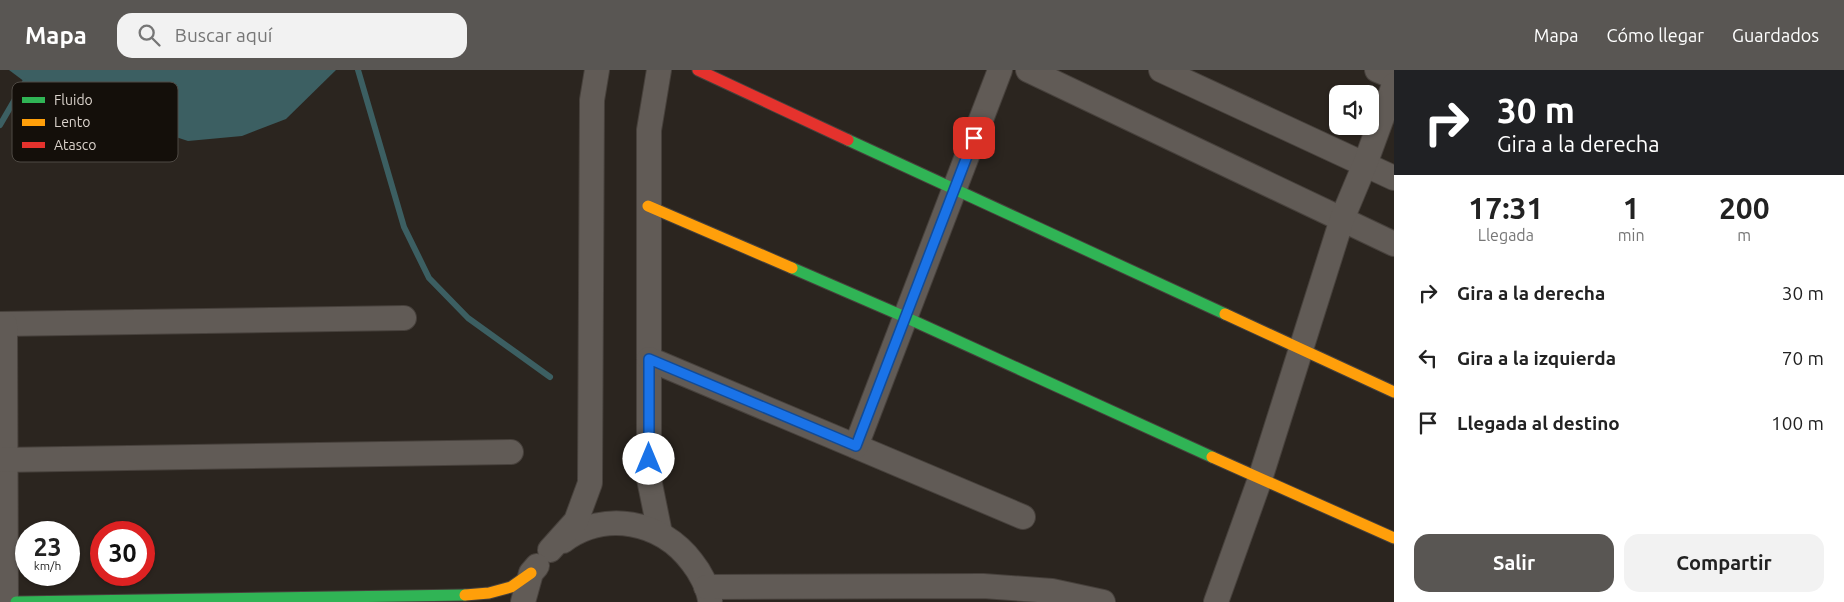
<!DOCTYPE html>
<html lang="es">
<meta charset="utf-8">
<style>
:root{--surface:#fff;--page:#f2f2f2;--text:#222;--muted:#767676;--accent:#595653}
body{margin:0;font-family:Ubuntu,sans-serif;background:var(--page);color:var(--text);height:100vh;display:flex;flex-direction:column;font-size:19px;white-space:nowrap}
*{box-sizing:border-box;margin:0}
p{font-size:16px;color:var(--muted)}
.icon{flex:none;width:28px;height:28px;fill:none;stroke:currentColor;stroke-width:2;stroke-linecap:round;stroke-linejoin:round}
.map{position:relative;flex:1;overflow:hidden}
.sheet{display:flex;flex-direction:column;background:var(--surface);width:450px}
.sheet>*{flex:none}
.banner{background:#202124;color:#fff;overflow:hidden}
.buttons{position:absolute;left:1329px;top:15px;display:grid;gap:10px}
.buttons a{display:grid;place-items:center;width:50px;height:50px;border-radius:10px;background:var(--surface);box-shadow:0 1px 4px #0004;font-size:25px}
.speed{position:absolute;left:15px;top:451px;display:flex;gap:10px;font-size:25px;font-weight:700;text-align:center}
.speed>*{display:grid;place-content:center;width:65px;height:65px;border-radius:50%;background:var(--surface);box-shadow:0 1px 4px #0004;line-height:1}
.speed small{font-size:12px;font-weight:400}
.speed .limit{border:8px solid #d22;background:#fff;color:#111}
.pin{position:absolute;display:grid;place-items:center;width:42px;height:42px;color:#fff;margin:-21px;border-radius:10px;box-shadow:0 2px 8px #0006}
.me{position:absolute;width:55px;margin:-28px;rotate:0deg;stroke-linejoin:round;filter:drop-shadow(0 0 4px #0008)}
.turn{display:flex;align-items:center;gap:18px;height:105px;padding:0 20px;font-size:22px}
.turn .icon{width:65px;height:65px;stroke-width:2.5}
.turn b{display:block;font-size:35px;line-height:42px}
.eta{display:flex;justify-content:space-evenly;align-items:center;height:85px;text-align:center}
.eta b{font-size:30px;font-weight:700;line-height:35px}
.cta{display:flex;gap:10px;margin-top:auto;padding:10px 20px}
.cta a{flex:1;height:58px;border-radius:15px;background:var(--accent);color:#fff;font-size:20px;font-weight:700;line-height:58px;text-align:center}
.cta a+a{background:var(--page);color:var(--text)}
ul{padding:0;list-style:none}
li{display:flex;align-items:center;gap:15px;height:65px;padding:0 20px}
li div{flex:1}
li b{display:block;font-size:19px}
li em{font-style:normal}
header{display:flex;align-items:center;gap:30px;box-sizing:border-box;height:70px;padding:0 25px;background:var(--accent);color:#fff}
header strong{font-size:24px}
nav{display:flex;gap:28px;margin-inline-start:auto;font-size:18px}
.search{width:350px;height:45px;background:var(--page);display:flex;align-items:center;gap:12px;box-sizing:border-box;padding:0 18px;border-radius:15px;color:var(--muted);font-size:19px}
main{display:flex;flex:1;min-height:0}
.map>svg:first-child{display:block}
.water{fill:#3c5f62}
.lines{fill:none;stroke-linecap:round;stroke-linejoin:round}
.stream{stroke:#3c5f62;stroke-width:6}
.street-casing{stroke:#47413c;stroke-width:26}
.fast-casing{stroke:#47413c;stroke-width:13}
.slow-casing{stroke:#47413c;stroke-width:13}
.jam-casing{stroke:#47413c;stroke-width:13}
.street{stroke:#615b56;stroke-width:24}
.fast{stroke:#30b455;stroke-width:11}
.slow{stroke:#ff9f0a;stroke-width:11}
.jam{stroke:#e5322d;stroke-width:11}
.route-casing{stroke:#114b97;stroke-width:12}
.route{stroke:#1a73e8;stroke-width:9}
.key{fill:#140f0a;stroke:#4f4a44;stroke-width:1}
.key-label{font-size:14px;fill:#dad2cb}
</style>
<header>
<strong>Mapa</strong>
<div class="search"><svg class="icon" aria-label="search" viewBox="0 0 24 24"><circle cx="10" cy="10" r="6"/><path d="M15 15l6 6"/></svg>Buscar aquí</div>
<nav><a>Mapa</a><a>Cómo llegar</a><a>Guardados</a></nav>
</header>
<main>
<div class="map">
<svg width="1394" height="532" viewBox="0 0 1394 532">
<rect width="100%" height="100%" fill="#2b251f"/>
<polygon class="water" points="9,0 336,0 286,49 242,66 188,71 121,49 25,12"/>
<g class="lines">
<g class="stream">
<polyline points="358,0 404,157 429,208 468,248 550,307"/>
<polyline points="0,55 25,12"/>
</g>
<defs>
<g id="street">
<polyline points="659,0 649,60 649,409 660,463"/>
<polyline points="1028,0 1394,174"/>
<polyline points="1161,0 1394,108"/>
<polyline points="1377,0 1394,7"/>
<polyline points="0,254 404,248"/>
<polyline points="5,254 6,532"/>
<polyline points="649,289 1023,447"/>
<polyline points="856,376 1000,0"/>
<polyline points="0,390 511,382"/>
<path d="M563 471C605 440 661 451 692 492 700 502 708 517 710 530"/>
<polyline points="550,480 576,451 590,413 592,30 597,0"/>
<polyline points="706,517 983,516 1052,521 1103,532"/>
<polyline points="523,532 531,503 537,496"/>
<polyline points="1216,532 1260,409 1342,149 1365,94 1394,15"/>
</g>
<g id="fast">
<polyline points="848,70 1225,244"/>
<polyline points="792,198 905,247 1212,387"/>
<polyline points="16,532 465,525"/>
</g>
<g id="slow">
<polyline points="648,136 792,198"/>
<polyline points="1225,244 1394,322"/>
<polyline points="1212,387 1394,468"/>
<polyline points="465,525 489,523 511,517 531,503"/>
</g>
<polyline id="jam" points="698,0 848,70"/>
</defs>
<use href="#street" class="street-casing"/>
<use href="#fast" class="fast-casing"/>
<use href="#slow" class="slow-casing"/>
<use href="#jam" class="jam-casing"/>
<use href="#street" class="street"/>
<use href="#fast" class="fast"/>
<use href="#slow" class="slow"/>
<use href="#jam" class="jam"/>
</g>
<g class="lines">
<defs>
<polyline id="route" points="649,389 649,289 856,376 974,68"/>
</defs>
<use href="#route" class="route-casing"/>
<use href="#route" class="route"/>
</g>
<rect x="12" y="12" width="166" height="80" rx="8" class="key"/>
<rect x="22" y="27" width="23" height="6" fill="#30b455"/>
<rect x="22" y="49" width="23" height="7" fill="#ff9f0a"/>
<rect x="22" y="72" width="23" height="6" fill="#e5322d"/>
<g class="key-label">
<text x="54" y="35">Fluido</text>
<text x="54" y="57">Lento</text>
<text x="54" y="80">Atasco</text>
</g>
</svg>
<div class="buttons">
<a><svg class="icon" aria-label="sound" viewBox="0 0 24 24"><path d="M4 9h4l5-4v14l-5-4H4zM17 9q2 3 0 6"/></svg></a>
</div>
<div class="speed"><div>23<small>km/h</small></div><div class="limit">30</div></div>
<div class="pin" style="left:974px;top:68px;background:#d93025"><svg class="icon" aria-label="arrive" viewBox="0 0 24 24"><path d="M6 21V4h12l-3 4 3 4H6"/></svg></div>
<svg class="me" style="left:649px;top:389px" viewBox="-20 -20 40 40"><circle r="19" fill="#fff"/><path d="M0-13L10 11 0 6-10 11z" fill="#1a73e8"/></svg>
</div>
<section class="sheet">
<div class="banner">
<div class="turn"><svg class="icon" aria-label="right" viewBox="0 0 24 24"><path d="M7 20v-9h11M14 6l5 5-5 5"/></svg><div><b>30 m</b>Gira a la derecha</div></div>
</div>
<div class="eta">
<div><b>17:31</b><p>Llegada</p></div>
<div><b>1</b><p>min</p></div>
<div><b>200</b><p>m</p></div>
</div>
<ul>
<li><svg class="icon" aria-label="right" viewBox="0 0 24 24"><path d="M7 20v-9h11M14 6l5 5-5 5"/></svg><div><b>Gira a la derecha</b></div><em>30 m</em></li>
<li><svg class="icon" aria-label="left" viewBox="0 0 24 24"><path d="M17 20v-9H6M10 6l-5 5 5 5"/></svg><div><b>Gira a la izquierda</b></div><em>70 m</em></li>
<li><svg class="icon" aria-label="arrive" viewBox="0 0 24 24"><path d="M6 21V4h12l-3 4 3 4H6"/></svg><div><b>Llegada al destino</b></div><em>100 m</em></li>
</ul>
<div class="cta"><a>Salir</a><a>Compartir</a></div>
</section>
</main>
